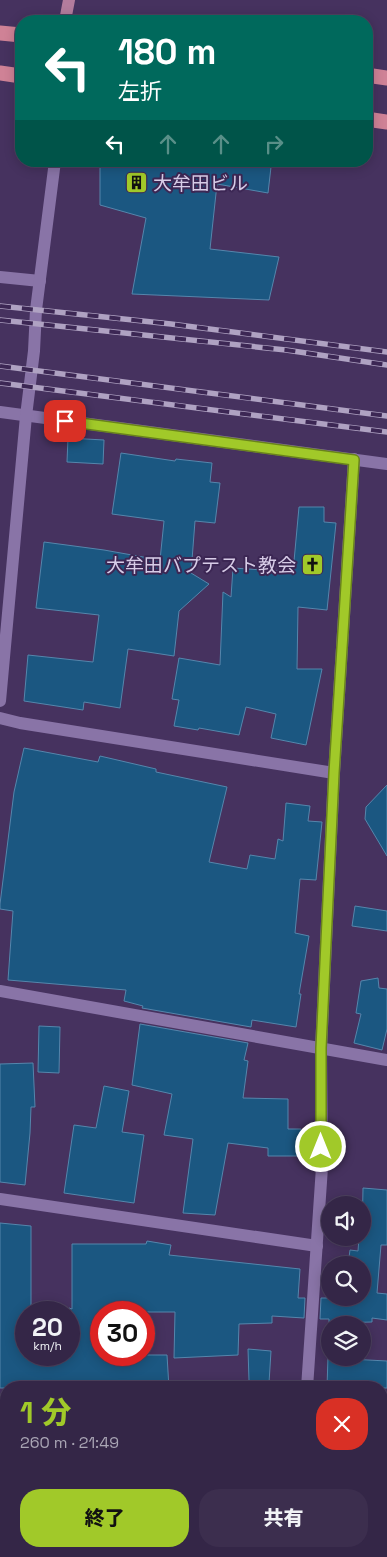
<!DOCTYPE html>
<html lang="ja">
<meta charset="utf-8">
<style>
:root{--surface:#342647;--page:#3c2e4e;--text:#f1f3f6;--muted:#a9a5b4;--line:#4e4360;--accent:#a1c929}
body{margin:0;font-family:"Space Grotesk","Noto Sans JP",sans-serif;background:var(--page);color:var(--text);height:100vh;display:flex;flex-direction:column;font-size:19px;white-space:nowrap}
*{box-sizing:border-box;margin:0}
p{font-size:16px;color:var(--muted)}
.icon{flex:none;width:28px;height:28px;fill:none;stroke:currentColor;stroke-width:2;stroke-linecap:round;stroke-linejoin:round}
.map{position:relative;flex:1;overflow:hidden}
.side{position:absolute;left:0px;top:1381px;width:388px;height:176px;display:flex;flex-direction:column;background:var(--surface);border-radius:20px 20px 0 0;box-shadow:0 2px 12px #0003,0 0 0 1px var(--line)}
.side>*{flex:none}
.hud{position:absolute;left:15px;top:15px;width:358px;height:152px;border-radius:20px;box-shadow:0 2px 12px #0003,0 0 0 1px var(--line);background:#00695c;color:#fff;overflow:hidden}
.buttons{position:absolute;left:321px;top:1196px;display:grid;gap:10px}
.buttons a{display:grid;place-items:center;width:50px;height:50px;border-radius:50%;background:var(--surface);box-shadow:0 2px 12px #0003,0 0 0 1px var(--line);font-size:25px}
.speed{position:absolute;left:15px;top:1301px;display:flex;gap:10px;font-size:25px;font-weight:700;text-align:center}
.speed>*{display:grid;place-content:center;width:65px;height:65px;border-radius:50%;background:var(--surface);box-shadow:0 2px 12px #0003,0 0 0 1px var(--line);line-height:1}
.speed small{font-size:12px;font-weight:400}
.speed .limit{border:8px solid #d22;background:#fff;color:#111}
.pin{position:absolute;display:grid;place-items:center;width:42px;height:42px;color:#fff;margin:-21px;border-radius:10px;box-shadow:0 2px 8px #0006}
.me{position:absolute;width:55px;margin:-28px;rotate:0deg;stroke-linejoin:round;filter:drop-shadow(0 0 4px #0008)}
.turn{display:flex;align-items:center;gap:18px;height:105px;padding:0 20px;font-size:22px}
.turn .icon{width:65px;height:65px;stroke-width:2.5}
.turn b{display:block;font-size:35px;line-height:42px}
.lanes{display:flex;align-items:center;height:48px;padding:0 20px;background:#0003;justify-content:center;gap:25px;direction:ltr}
.lanes .off{opacity:.35}
.round{display:grid;place-items:center;flex:none;width:52px;height:52px;border-radius:20px;background:var(--page)}
.headline{display:flex;align-items:center;justify-content:space-between;height:85px;padding:0 20px}
h1{font-size:30px;font-weight:800;line-height:38px;color:var(--accent)}
.action{display:flex;gap:10px;margin-top:auto;padding:10px 20px}
.action a{flex:1;height:58px;border-radius:20px;background:var(--accent);color:#111;font-size:20px;font-weight:800;line-height:58px;text-align:center}
.action a+a{background:var(--page);color:var(--text)}
.map>svg:first-child{display:block}
.building{fill:#1b5781;stroke:#5586ac}
.lines{fill:none;stroke-linecap:round;stroke-linejoin:round}
.street{stroke:#8974a7;stroke-width:12}
.primary{stroke:#b37c9d;stroke-width:12}
.highway{stroke:#cf8296;stroke-width:15}
.rail-casing{stroke:#afa2c2;stroke-width:5.5}
.rail{stroke:#3c2754;stroke-width:4;stroke-dasharray:11;stroke-linecap:butt}
.route-casing{stroke:#69831b;stroke-width:12}
.route{stroke:#a1c929;stroke-width:9}
.labels{text-anchor:middle;dominant-baseline:central;stroke-width:4;stroke-linejoin:round;paint-order:stroke}
.poi-label{font-size:19px;fill:#d7cce7;stroke:#3c2754;text-anchor:start}
</style>
<div class="map">
<svg width="387" height="1557" viewBox="0 0 387 1557">
<rect width="100%" height="100%" fill="#46325f"/>
<g class="building">
<polygon points="100,161 203,161 271,167 268,193 217,184 210,249 279,257 269,300 132,294 146,218 100,205"/>
<polygon points="68,438 104,440 103,464 67,462"/>
<polygon points="121,453 175,461 176,459 212,463 210,482 220,483 215,523 195,521 191,573 209,584 179,611 174,656 128,649 120,708 84,702 83,710 24,701 28,655 93,662 99,615 36,608 44,542 104,550 160,560 164,521 112,514"/>
<polygon points="299,507 324,507 324,522 336,523 327,610 298,607 297,669 322,669 306,745 271,738 276,714 246,707 239,735 199,728 198,730 174,726 179,700 172,699 179,658 220,665 223,592 231,597 233,568 293,572"/>
<polygon points="24,748 98,762 100,756 156,769 156,772 227,787 209,862 247,869 250,855 275,859 278,839 283,841 286,803 310,806 308,821 322,822 316,880 300,879 295,933 309,936 299,994 301,994 296,1027 252,1020 251,1027 142,1008 143,1006 124,1001 126,990 8,980 13,911 0,909 0,904 14,792"/>
<polygon points="387,785 387,856 365,819 366,807"/>
<polygon points="355,906 387,911 387,931 352,926"/>
<polygon points="378,978 379,988 387,989 387,1029 382,1050 354,1043 361,1014 356,1013 361,981"/>
<polygon points="140,1024 248,1043 244,1060 248,1061 243,1098 288,1099 288,1129 301,1129 301,1156 268,1156 268,1148 228,1143 215,1215 183,1213 193,1139 164,1135 172,1094 132,1085"/>
<polygon points="39,1026 60,1027 59,1073 38,1072"/>
<polygon points="33,1063 35,1107 31,1107 30,1133 25,1185 0,1182 0,1064"/>
<polygon points="104,1086 129,1091 122,1132 144,1135 134,1203 64,1193 74,1125 96,1128"/>
<polygon points="363,1188 387,1190 387,1245 381,1245 377,1293 387,1294 387,1320 372,1318 372,1322 329,1323 329,1319 320,1319 321,1298 362,1298 362,1265 348,1265 350,1250 358,1251 359,1238 362,1238"/>
<polygon points="0,1223 31,1226 31,1312 26,1312 26,1355 69,1355 69,1308 72,1309 72,1244 146,1244 147,1241 171,1245 169,1255 300,1269 298,1298 305,1298 304,1318 272,1316 272,1323 239,1324 238,1355 174,1358 175,1312 101,1312 101,1355 167,1355 169,1388 0,1388"/>
<polygon points="248,1349 271,1351 269,1383 249,1381"/>
<polygon points="328,1356 330,1358 387,1361 387,1388 327,1388"/>
</g>
<g class="lines">
<g class="street">
<polyline points="0,277 40,281"/>
<polyline points="0,412 387,464"/>
<polyline points="0,701 26,416 34,351 36,310 55,161"/>
<polyline points="0,718 20,723 334,773"/>
<polyline points="0,991 387,1060"/>
<polyline points="0,1199 317,1246"/>
<polyline points="307,1388 322,1167 321,1049 334,773 354,459"/>
<polyline points="296,1557 296,1551"/>
</g>
<g class="primary">
<polyline points="65,21 69,0"/>
<polyline points="0,1431 6,1432"/>
<polyline points="381,1463 387,1463"/>
<polyline points="0,1465 6,1465"/>
<polyline points="381,1502 387,1502"/>
</g>
<g class="highway">
<polyline points="0,33 21,35"/>
<polyline points="0,73 21,76"/>
<polyline points="366,75 387,78"/>
<polyline points="366,119 387,122"/>
</g>
<defs>
<g id="rail">
<polyline points="0,306 171,324 387,352"/>
<polyline points="0,320 286,350 387,365"/>
<polyline points="0,366 387,416"/>
<polyline points="0,383 387,432"/>
</g>
</defs>
<use href="#rail" class="rail-casing"/>
<use href="#rail" class="rail"/>
</g>
<g class="lines">
<defs>
<polyline id="route" points="65,421 354,460 334,773 321,1048 321,1147"/>
</defs>
<use href="#route" class="route-casing"/>
<use href="#route" class="route"/>
</g>
<defs>
<symbol id="building-square" viewBox="-11 -11 22 22"><rect x="-9" y="-9" width="18" height="18" rx="4" fill="#a1c929" stroke="#3c2754"/><path d="M-4-6H4V6H1V3H-1V6H-4ZM-2.5-4.3h1.7v1.8h-1.7ZM.8-4.3h1.7v1.8H.8ZM-2.5-1h1.7V.8h-1.7ZM.8-1h1.7V.8H.8Z" fill="#111"/></symbol>
<symbol id="church-square" viewBox="-11 -11 22 22"><rect x="-9" y="-9" width="18" height="18" rx="4" fill="#a1c929" stroke="#3c2754"/><path d="M-1.2-6h2.4v3.5h3.3v2.4h-3.3V6h-2.4V-.1h-3.3v-2.4h3.3Z" fill="#111"/></symbol>
</defs>
<g fill-rule="evenodd">
<use href="#building-square" x="124" y="170" width="25" height="25"/>
<use href="#church-square" x="300" y="552" width="25" height="25"/>
</g>
<g class="labels">
<g class="poi-label">
<text x="153" y="183">大牟田ビル</text>
<text x="296" y="565" text-anchor="end">大牟田バプテスト教会</text>
</g>
</g>
</svg>
<div class="buttons">
<a><svg class="icon" aria-label="sound" viewBox="0 0 24 24"><path d="M4 9h4l5-4v14l-5-4H4zM17 9q2 3 0 6"/></svg></a>
<a><svg class="icon" aria-label="search" viewBox="0 0 24 24"><circle cx="10" cy="10" r="6"/><path d="M15 15l6 6"/></svg></a>
<a><svg class="icon" aria-label="layers" viewBox="0 0 24 24"><path d="M12 4l9 5-9 5-9-5zM3 14l9 5 9-5"/></svg></a>
</div>
<div class="speed"><div>20<small>km/h</small></div><div class="limit">30</div></div>
<div class="pin" style="left:65px;top:421px;background:#d93025"><svg class="icon" aria-label="arrive" viewBox="0 0 24 24"><path d="M6 21V4h12l-3 4 3 4H6"/></svg></div>
<svg class="me" style="left:321px;top:1147px" viewBox="-20 -20 40 40"><circle r="17" fill="#a1c929" stroke="#fff" stroke-width="3"/><path d="M0-11L8 9 0 5-8 9z" fill="#fff"/></svg>
<div class="hud">
<div class="turn"><svg class="icon" aria-label="left" viewBox="0 0 24 24"><path d="M17 20v-9H6M10 6l-5 5 5 5"/></svg><div><b>180 m</b>左折</div></div>
<div class="lanes"><svg class="icon" aria-label="left" viewBox="0 0 24 24"><path d="M17 20v-9H6M10 6l-5 5 5 5"/></svg><svg class="icon off" aria-label="ahead" viewBox="0 0 24 24"><path d="M12 20V5M6 11l6-6 6 6"/></svg><svg class="icon off" aria-label="ahead" viewBox="0 0 24 24"><path d="M12 20V5M6 11l6-6 6 6"/></svg><svg class="icon off" aria-label="right" viewBox="0 0 24 24"><path d="M7 20v-9h11M14 6l5 5-5 5"/></svg></div>
</div>
<section class="side">
<div class="headline"><div><h1>1 分</h1><p>260 m · 21:49</p></div><a class="round" style="background:#d93025;color:#fff"><svg class="icon" aria-label="close" viewBox="0 0 24 24"><path d="M6 6l12 12M18 6L6 18"/></svg></a></div>
<div class="action"><a>終了</a><a>共有</a></div>
</section>
</div>
